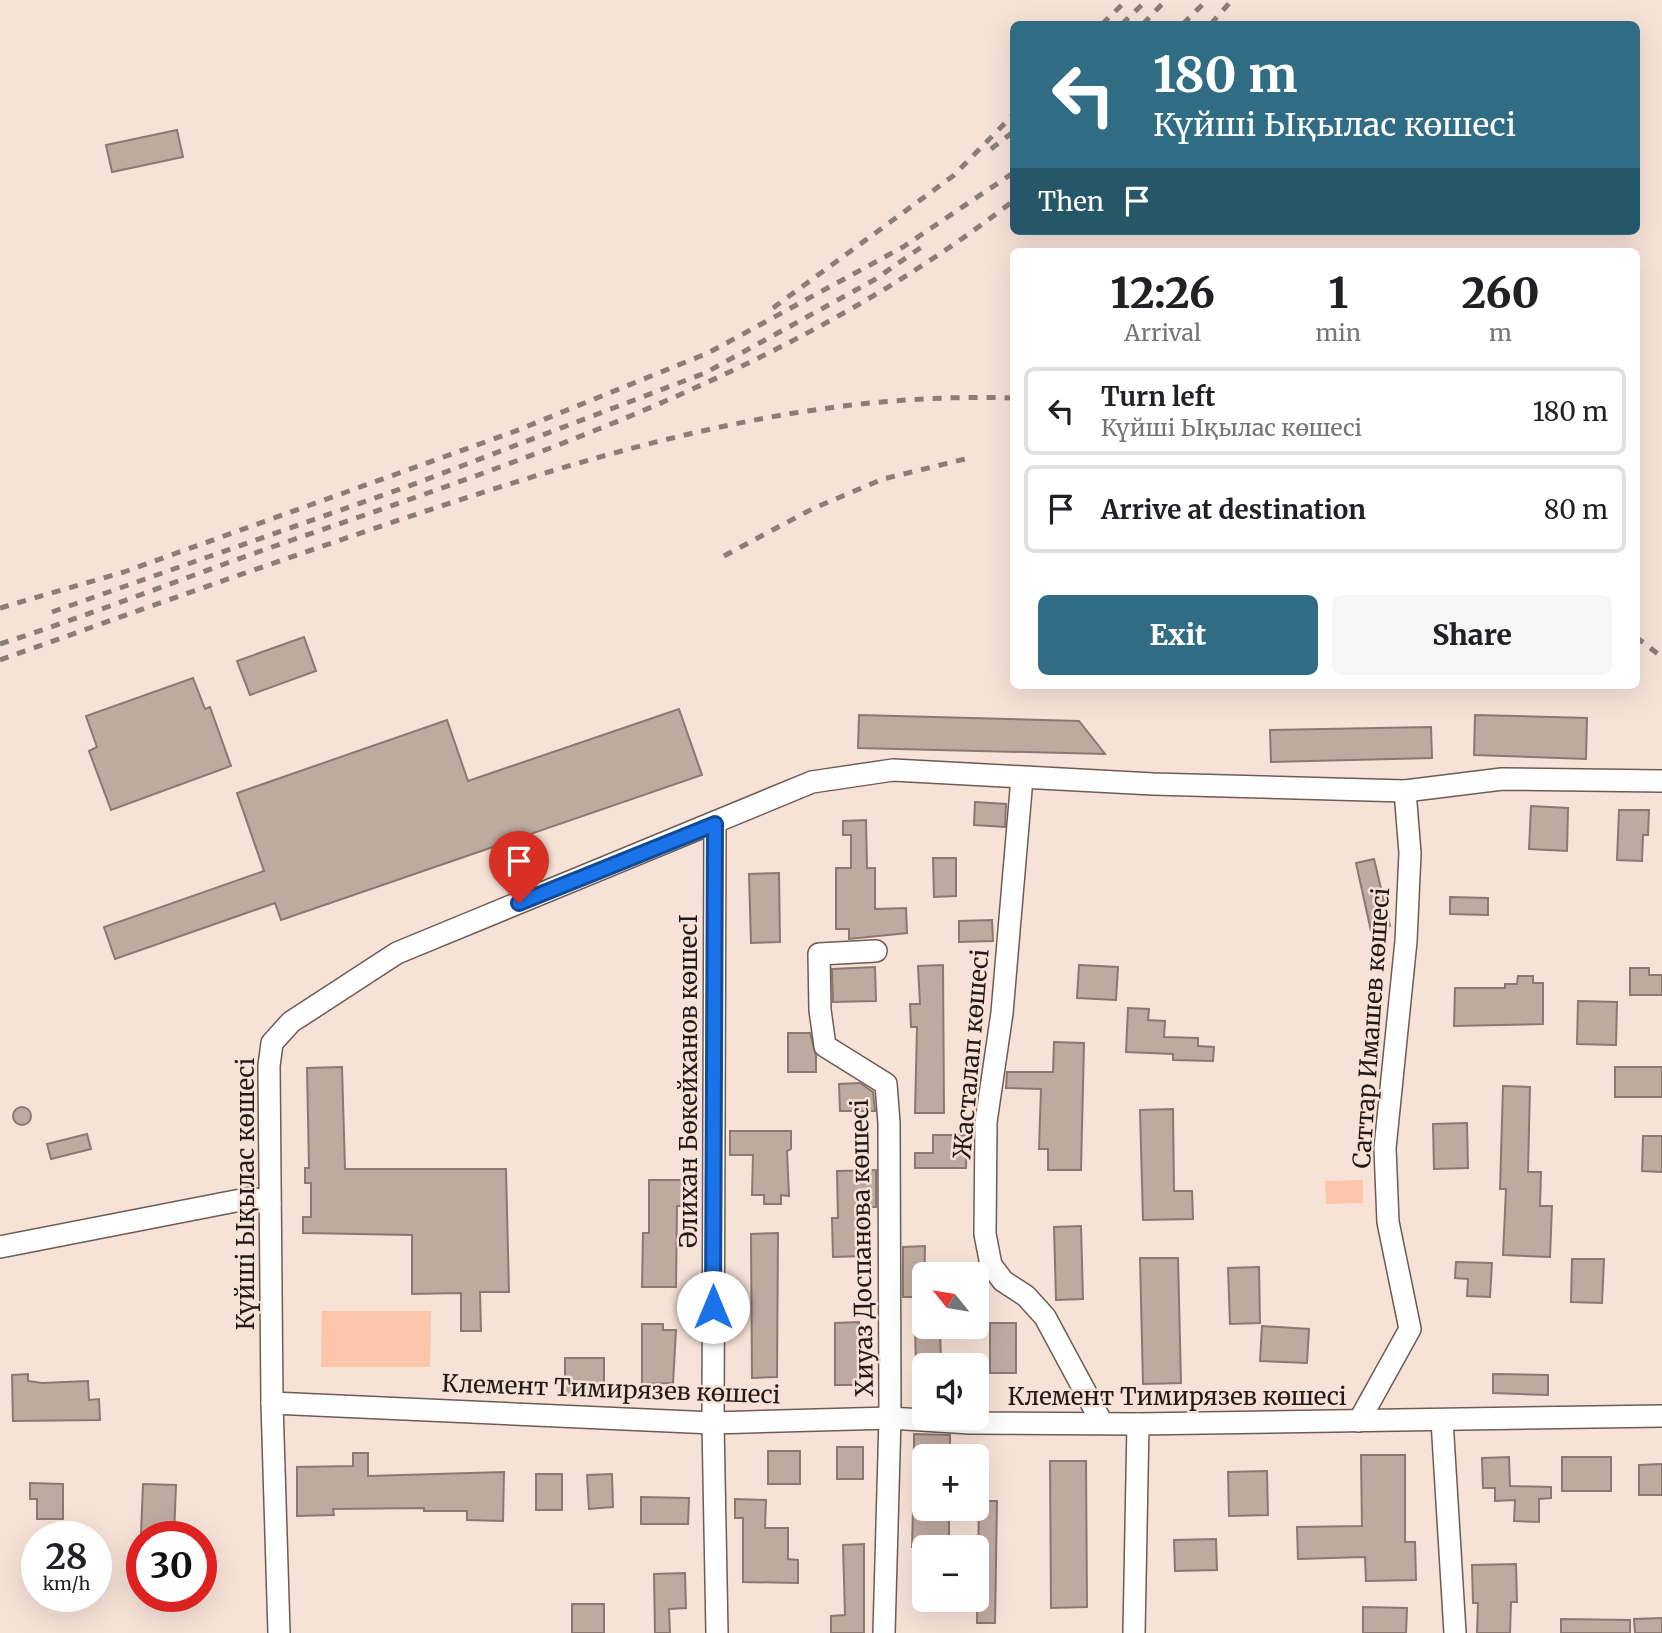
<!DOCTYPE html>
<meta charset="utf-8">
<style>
:root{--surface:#fff;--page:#f6f6f6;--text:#202124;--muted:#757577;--line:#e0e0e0;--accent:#306d84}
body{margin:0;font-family:Merriweather,serif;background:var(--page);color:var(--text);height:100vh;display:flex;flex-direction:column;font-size:26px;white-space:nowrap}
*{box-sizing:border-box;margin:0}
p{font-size:23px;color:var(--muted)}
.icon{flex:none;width:38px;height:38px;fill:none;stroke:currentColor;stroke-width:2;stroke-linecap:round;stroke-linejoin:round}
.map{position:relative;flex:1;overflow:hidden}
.details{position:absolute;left:1010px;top:248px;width:630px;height:441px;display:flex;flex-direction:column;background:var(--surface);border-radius:10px;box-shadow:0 7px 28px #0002}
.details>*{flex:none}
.guide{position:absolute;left:1010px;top:21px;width:630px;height:214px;border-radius:10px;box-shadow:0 7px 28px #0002;background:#306d84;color:#fff;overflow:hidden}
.needle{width:46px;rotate:300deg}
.tools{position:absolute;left:912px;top:1262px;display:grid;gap:14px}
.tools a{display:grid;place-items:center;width:77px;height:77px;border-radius:10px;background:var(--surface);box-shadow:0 7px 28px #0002;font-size:35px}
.speed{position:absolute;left:21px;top:1521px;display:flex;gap:14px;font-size:35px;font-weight:700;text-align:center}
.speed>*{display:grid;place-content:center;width:91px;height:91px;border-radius:50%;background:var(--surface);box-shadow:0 7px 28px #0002;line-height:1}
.speed small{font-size:18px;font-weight:400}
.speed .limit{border:10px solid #d22;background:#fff;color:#111}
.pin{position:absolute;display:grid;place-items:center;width:60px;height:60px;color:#fff;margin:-72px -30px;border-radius:50% 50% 50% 0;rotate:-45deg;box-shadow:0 0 7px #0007}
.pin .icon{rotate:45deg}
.me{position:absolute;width:77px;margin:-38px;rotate:0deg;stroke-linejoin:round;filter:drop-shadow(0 0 5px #0008)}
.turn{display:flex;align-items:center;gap:24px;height:147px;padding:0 28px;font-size:32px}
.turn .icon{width:91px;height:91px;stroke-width:2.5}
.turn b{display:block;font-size:49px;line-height:60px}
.then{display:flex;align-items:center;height:66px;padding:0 28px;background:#0003;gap:14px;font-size:26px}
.eta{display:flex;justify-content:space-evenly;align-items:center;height:119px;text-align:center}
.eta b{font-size:42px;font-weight:800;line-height:49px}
.action{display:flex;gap:14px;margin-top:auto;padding:14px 28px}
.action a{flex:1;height:80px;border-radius:10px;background:var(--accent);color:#fff;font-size:28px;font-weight:800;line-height:80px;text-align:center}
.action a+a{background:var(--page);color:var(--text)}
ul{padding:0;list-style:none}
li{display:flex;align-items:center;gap:21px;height:88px;margin:0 14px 10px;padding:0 14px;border:4px solid var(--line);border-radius:10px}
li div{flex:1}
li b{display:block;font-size:26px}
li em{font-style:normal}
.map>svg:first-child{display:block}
.green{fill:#fbc6aa}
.building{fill:#beaba0;stroke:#8b786e;stroke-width:2}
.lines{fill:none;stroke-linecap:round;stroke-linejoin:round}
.minor-casing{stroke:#6e5c53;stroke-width:24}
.minor{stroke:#fff;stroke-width:21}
.rail{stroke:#8c7e76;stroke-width:5;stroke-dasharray:9 9;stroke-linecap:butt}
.route-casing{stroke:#114b97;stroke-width:18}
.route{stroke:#1a73e8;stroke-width:12}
.labels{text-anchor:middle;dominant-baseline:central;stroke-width:5;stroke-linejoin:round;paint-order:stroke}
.street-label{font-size:24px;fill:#211a16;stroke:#f7e2d7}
</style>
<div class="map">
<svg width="1662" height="1633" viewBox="0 0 1662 1633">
<rect width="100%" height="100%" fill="#f7e2d7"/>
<g class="green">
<polygon points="1363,1180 1363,1203 1326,1204 1325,1181"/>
<polygon points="322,1311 431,1311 430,1367 321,1367"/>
</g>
<g class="building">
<polygon points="177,130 183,157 112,172 106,145"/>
<polygon points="304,637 316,671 250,695 237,661"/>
<polygon points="193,678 205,709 210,707 231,766 111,810 89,751 97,747 86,716"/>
<polygon points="679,709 702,775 281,920 275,903 115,959 104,927 264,871 237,793 447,720 468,781"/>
<polygon points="859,715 1079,721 1105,754 858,748"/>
<polygon points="1475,715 1587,718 1586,759 1474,755"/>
<polygon points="1431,727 1432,758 1271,762 1270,730"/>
<polygon points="975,802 1006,804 1005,827 974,825"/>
<polygon points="1531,806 1568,808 1567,851 1529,849"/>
<polygon points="1619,810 1649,810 1648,835 1643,835 1642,861 1617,860"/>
<polygon points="866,820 867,868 875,868 875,909 906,908 907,933 849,939 849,929 836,929 836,868 851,868 851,835 843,835 843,821"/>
<polygon points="933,858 956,858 956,896 934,897"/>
<polygon points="1374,859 1390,926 1371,931 1356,863"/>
<polygon points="779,873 780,942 751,943 749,874"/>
<polygon points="1450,897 1488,898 1488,915 1450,914"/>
<polygon points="992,920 993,941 959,942 959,921"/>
<polygon points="943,965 944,1113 915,1113 917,1027 911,1027 910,1004 920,1004 918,966"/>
<polygon points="1079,965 1118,967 1116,1000 1077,998"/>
<polygon points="875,967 876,1001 833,1002 832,969"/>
<polygon points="1630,968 1649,968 1649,975 1662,975 1662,995 1630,995"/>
<polygon points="1518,976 1533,976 1533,983 1543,983 1543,1024 1454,1026 1455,988 1505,988 1505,984 1517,984"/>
<polygon points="1578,1001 1617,1002 1616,1045 1577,1044"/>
<polygon points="1128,1008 1149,1009 1148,1020 1165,1021 1164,1037 1198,1038 1198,1046 1214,1047 1213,1061 1173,1060 1173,1054 1126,1052"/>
<polygon points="788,1033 810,1033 816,1056 816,1072 788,1072"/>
<polygon points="1054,1042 1084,1043 1081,1170 1048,1170 1048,1149 1039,1149 1041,1089 1006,1088 1007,1072 1053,1072"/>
<polygon points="342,1067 345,1169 506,1169 509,1292 480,1292 481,1331 461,1331 461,1293 412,1294 412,1235 303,1233 303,1217 311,1217 311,1183 305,1183 305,1168 309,1168 307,1068"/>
<rect x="1615" y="1067" width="47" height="30"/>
<polygon points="860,1083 873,1092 875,1111 840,1111 839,1084"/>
<polygon points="1503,1086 1530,1087 1528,1172 1541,1172 1540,1206 1552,1206 1550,1257 1503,1255 1506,1189 1500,1189"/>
<circle cx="22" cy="1116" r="9"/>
<polygon points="1173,1109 1174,1191 1192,1191 1193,1219 1143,1220 1140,1110"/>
<polygon points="1467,1123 1468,1168 1434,1169 1433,1124"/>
<polygon points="730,1131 791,1131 791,1149 787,1151 789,1196 781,1195 781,1204 764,1204 764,1195 752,1195 753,1155 730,1155"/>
<polygon points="87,1134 91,1149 51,1159 47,1144"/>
<polygon points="933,1135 967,1135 966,1168 915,1168 915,1153 933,1153"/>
<polygon points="1643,1136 1662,1136 1662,1172 1642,1171"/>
<polygon points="876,1170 876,1207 862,1207 863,1256 833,1257 832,1218 838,1218 837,1171"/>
<polygon points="649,1180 684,1180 684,1206 677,1206 676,1287 642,1287 643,1233 649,1233"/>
<polygon points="1081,1226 1083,1299 1056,1300 1054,1227"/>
<polygon points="778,1233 777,1377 752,1378 751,1234"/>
<polygon points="925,1246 924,1297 903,1297 903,1247"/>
<polygon points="1140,1258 1178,1258 1181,1383 1143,1384"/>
<polygon points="1572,1259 1604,1259 1602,1303 1571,1302"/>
<polygon points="1456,1262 1492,1263 1490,1297 1467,1296 1468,1279 1455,1278"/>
<polygon points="1259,1267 1260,1323 1230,1324 1228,1268"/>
<polygon points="859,1322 860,1385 835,1385 835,1323"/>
<rect x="990" y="1323" width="26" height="50"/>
<polygon points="642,1324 663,1324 663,1330 676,1330 673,1383 642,1384"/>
<polygon points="915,1326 940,1326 941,1365 916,1365"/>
<polygon points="1262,1326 1309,1329 1307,1363 1260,1361"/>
<rect x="565" y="1358" width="39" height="36"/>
<polygon points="28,1374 28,1381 42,1383 88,1381 89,1400 99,1399 100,1420 13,1421 12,1375"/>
<polygon points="1493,1374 1548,1375 1548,1395 1493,1393"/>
<polygon points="914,1434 950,1435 950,1456 914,1456"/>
<rect x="837" y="1447" width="26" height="32"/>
<rect x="768" y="1451" width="32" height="33"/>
<polygon points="353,1453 368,1453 368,1476 504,1472 503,1521 467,1520 467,1511 424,1511 424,1508 333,1509 334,1515 297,1516 297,1467 353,1466"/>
<polygon points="1361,1455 1405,1455 1405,1542 1415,1542 1416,1580 1366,1581 1365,1557 1298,1559 1297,1527 1362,1526"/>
<polygon points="1509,1457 1510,1486 1551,1487 1551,1498 1539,1499 1539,1522 1514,1521 1515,1500 1495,1501 1495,1488 1483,1488 1482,1458"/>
<rect x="1562" y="1457" width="49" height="34"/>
<polygon points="1050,1461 1086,1461 1087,1607 1051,1608"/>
<polygon points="1662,1464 1662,1495 1639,1495 1639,1465"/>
<polygon points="1267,1471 1268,1515 1229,1516 1228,1472"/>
<rect x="536" y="1474" width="26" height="36"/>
<polygon points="612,1474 613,1507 589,1509 587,1475"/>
<polygon points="30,1483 63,1484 63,1519 37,1519 37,1499 30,1499"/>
<polygon points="143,1484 176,1485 174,1536 141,1534"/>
<polygon points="641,1497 689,1498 688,1524 641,1524"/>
<polygon points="735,1499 766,1500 765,1528 788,1528 788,1559 798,1560 798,1583 743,1582 743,1518 735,1518"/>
<polygon points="979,1501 997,1501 995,1623 977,1623"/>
<polygon points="913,1508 949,1508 949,1547 912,1547"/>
<polygon points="1216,1539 1217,1570 1175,1571 1174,1540"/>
<polygon points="864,1544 864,1633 831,1633 831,1616 845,1615 843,1545"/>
<polygon points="1516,1564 1517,1602 1511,1602 1510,1633 1477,1633 1478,1603 1473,1603 1472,1565"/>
<polygon points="685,1573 686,1608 669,1609 670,1633 655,1633 654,1574"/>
<rect x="572" y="1604" width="32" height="29"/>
<polygon points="1363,1607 1407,1608 1406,1633 1363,1633"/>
<polygon points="1662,1618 1662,1633 1635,1633 1634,1619"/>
<polygon points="1561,1619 1630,1620 1630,1633 1561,1633"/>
</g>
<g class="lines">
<defs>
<g id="minor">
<polyline points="1022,778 1002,1013 986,1122 985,1234 991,1265 1003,1281 1026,1296 1045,1317 1102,1423"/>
<polyline points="715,824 713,1423 717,1633"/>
<polyline points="876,951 819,954 820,1010 825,1046 886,1084 889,1123 890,1418 884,1633"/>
<polyline points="0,1247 251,1198 270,1203"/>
<polyline points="272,1403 713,1423 890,1418 970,1423 1138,1424 1662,1416"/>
<polyline points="1442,1420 1455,1633"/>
<polyline points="1359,1421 1410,1329 1388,1222 1385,1148 1406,941 1410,853 1405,791"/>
<polyline points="279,1633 272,1403 269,1066 272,1043 291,1022 397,953 812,782 893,770 1153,784 1405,791 1502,779 1662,781"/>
<polyline points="1134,1633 1138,1424"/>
</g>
</defs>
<use href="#minor" class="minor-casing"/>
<use href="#minor" class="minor"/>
<g class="rail">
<polyline points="1102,24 1127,0"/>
<polyline points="1122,24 1147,0"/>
<polyline points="1143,24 1166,0"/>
<polyline points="1183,24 1207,0"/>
<polyline points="1211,24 1232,0"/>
<polyline points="991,149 1013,132"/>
<polyline points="773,308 953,176 1013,115"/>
<polyline points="724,556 812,509 883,479 965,459"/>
<polyline points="0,608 124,572 513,432 708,353 903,247 1013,173"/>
<polyline points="52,612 417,483 705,373 874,280 923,246"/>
<polyline points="1636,637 1662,657"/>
<path d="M0 644C99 612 196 573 295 539 546 453 801 366 1013 201"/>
<path d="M0 660C134 612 269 564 405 518 603 452 801 391 1013 398"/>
</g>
</g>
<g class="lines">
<defs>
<polyline id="route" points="519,903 715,824 713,1307"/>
</defs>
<use href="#route" class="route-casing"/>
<use href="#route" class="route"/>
</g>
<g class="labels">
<g class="street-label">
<text transform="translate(1371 1028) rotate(-86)">Саттар Имашев көшесі</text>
<text transform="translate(971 1054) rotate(-85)">Жасталап көшесі</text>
<text transform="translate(688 1081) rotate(-90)">Әлихан Бөкейханов көшесI</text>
<text transform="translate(245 1194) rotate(-90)">Күйші Ықылас көшесі</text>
<text transform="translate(862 1248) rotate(-91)">Хиуаз Доспанова көшесі</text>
<text transform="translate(611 1389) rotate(2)">Клемент Тимирязев көшесі</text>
<text x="1177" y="1396">Клемент Тимирязев көшесі</text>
</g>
</g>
</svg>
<div class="tools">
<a><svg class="needle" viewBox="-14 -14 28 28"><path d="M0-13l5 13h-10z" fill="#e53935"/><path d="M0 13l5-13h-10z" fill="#757577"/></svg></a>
<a><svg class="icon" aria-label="sound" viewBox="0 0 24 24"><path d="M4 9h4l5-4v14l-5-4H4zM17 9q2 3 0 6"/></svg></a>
<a>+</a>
<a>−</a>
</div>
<div class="speed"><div>28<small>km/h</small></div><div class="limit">30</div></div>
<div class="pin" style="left:519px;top:903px;background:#d93025"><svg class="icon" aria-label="arrive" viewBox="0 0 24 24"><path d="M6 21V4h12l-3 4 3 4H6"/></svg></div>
<svg class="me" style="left:713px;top:1307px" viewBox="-20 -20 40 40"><circle r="19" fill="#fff"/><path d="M0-13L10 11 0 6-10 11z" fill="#1a73e8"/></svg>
<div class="guide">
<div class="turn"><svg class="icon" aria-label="left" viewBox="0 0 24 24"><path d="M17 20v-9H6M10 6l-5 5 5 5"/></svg><div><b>180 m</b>Күйші Ықылас көшесі</div></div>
<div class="then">Then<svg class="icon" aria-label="arrive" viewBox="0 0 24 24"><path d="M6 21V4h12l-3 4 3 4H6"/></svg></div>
</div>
<section class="details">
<div class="eta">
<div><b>12:26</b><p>Arrival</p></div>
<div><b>1</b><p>min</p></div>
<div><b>260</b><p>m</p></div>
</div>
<ul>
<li><svg class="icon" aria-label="left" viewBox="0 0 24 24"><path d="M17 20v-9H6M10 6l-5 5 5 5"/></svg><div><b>Turn left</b><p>Күйші Ықылас көшесі</p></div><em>180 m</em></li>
<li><svg class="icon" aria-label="arrive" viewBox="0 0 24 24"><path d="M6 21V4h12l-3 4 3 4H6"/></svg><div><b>Arrive at destination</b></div><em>80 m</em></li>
</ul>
<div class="action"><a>Exit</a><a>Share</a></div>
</section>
</div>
